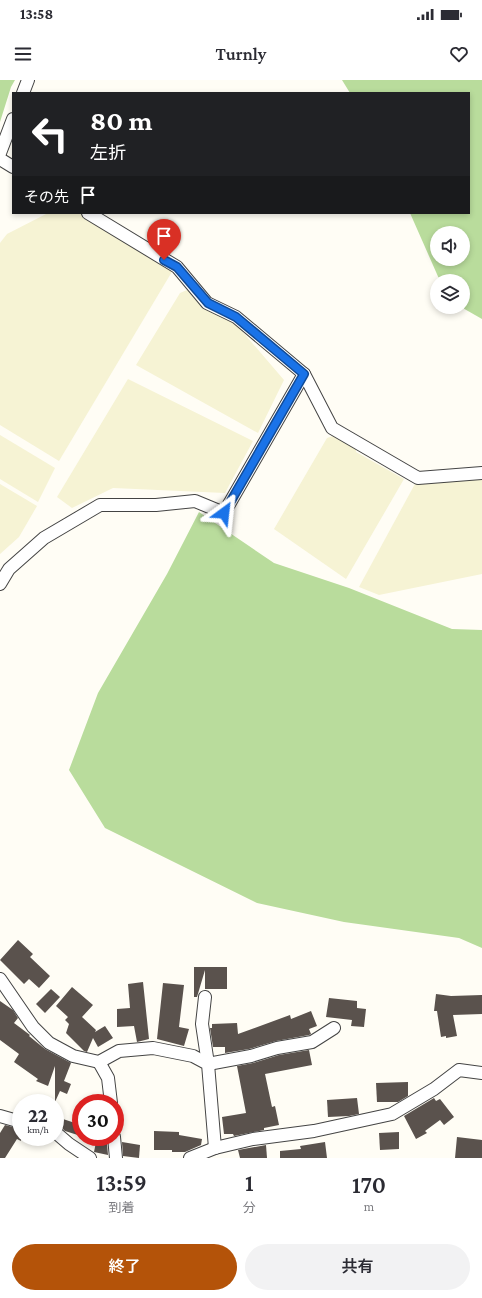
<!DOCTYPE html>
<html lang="ja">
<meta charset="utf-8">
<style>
:root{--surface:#fff;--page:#f2f2f3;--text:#2b2b33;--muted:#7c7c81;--accent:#b45309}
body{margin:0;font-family:"Crimson Pro","Noto Sans JP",serif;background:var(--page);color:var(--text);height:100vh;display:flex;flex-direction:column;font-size:15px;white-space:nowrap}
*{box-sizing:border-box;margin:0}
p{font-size:13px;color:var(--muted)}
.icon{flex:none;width:22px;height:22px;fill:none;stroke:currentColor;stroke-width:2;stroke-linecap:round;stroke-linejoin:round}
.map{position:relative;height:1078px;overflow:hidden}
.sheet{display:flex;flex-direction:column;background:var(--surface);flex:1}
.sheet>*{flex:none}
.top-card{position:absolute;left:12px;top:12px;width:458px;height:122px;border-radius:0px;box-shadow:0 2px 6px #0003;background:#202124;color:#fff;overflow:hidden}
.fabs{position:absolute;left:430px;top:146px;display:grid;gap:8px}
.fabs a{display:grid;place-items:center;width:40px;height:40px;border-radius:50%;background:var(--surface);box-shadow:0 2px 6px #0003;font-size:20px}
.speed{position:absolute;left:12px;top:1014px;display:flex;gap:8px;font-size:20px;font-weight:700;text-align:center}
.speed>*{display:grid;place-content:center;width:52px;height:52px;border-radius:50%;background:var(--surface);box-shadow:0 2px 6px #0003;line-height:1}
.speed small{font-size:10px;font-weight:400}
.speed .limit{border:6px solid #d22;background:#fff;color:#111}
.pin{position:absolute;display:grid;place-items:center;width:34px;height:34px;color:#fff;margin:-41px -17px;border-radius:50% 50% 50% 0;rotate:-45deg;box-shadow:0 0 4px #0007}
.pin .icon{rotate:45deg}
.me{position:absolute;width:44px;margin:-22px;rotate:30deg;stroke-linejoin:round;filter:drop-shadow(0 0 3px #0008)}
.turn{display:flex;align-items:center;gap:14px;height:84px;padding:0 12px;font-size:18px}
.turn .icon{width:52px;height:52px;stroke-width:2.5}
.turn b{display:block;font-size:28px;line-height:34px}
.then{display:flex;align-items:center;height:38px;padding:0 12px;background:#0003;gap:8px;font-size:15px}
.eta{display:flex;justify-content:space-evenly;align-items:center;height:68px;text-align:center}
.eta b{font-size:24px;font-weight:600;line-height:28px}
.cta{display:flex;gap:8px;margin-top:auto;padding:8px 12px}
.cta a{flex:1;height:46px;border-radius:24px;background:var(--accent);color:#fff;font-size:16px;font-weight:600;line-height:46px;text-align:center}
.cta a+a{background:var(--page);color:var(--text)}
.status{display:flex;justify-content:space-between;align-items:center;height:28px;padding:0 20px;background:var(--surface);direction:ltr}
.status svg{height:11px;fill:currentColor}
header{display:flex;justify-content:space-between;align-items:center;height:52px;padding:0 12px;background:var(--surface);font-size:18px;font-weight:600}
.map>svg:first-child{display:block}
.farmland{fill:#f6f3d4}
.forest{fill:#b9dc9c;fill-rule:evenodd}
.building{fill:#5a524d}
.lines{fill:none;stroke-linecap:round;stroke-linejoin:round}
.minor-casing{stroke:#444;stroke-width:14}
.minor{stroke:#fff;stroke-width:12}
.route-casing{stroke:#114b97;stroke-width:10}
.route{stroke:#1a73e8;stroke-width:7}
</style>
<div class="status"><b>13:58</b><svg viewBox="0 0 49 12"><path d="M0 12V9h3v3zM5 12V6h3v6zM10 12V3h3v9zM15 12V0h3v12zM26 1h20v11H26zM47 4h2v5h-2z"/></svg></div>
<header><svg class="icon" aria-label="menu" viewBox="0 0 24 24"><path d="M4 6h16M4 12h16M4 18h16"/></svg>Turnly<svg class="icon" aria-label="heart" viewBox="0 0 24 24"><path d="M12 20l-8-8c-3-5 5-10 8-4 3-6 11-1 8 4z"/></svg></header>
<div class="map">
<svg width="482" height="1078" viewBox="0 0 482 1078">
<rect width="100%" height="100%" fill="#fffdf5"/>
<g class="farmland">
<polygon points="48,133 81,133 173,190 59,381 0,345 0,163 7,154"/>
<polygon points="187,210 206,226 235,243 284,300 258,353 136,285 180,213"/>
<polygon points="128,299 253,361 225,413 113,408 72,428 57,417"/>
<polygon points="0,355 55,388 38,422 0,399"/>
<polygon points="336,355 356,366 356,372 404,399 346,499 274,449 327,358"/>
<polygon points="482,398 482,494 379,515 359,507 416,402"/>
<polygon points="0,404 37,426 19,457 0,474"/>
</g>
<g class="forest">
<polygon points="0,0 15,0 11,7 0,42"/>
<path d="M342 0H482V239L461 227H463V201H440L410 133H469V13H350ZM437 153H463V179H437Z"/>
<polygon points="199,432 274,483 349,508 452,549 482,550 482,868 459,858 344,842 257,823 105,748 69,690 98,613 167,494"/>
</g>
<g class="building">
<polygon points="18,860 33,874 30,877 50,896 39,908 29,899 24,904 0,880"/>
<polygon points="194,887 227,887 227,909 205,909 205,890 197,917 194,917"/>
<polygon points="143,902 149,959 137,962 134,946 117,947 117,929 130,928 128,904"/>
<polygon points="163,903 184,905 179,947 189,949 184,966 157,959"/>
<polygon points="72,907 93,925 82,937 96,950 95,952 105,946 113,958 98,967 93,958 87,972 84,971 66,953 69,944 65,940 68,937 56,926"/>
<polygon points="51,909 60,917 45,933 36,924"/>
<polygon points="436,914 451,916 482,915 482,934 453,935 457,956 446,958 446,956 441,957 437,931 434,931"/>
<polygon points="329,918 357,921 357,928 366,929 364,947 351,946 352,940 326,937"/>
<polygon points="0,921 13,930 18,938 14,943 30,955 29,956 45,969 71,983 64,1001 71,1004 67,1014 60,1011 55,1022 55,986 48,1006 36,1001 38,999 14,982 19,974 0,960"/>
<polygon points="311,931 317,946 309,949 311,954 309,955 276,961 249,969 225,973 225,967 213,967 210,948 212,948 212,944 237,943 238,954 290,935 291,939"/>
<polygon points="309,970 312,985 265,994 272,1027 275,1026 279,1045 264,1048 264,1050 234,1056 233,1054 224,1054 222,1037 246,1033 237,986 253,983 279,975"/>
<polygon points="408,1002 408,1016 398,1022 377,1022 376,1003"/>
<polygon points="357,1018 359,1034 349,1036 328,1037 327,1020"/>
<polygon points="434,1018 436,1021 440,1019 454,1037 444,1045 440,1040 425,1051 427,1053 416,1059 404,1036"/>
<polygon points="57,1037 81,1045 81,1056 65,1051 60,1046 55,1045"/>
<polygon points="5,1045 21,1049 21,1061 17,1059 5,1078 0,1078 0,1053"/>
<polygon points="154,1051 179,1052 179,1055 202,1059 201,1065 185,1072 172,1072 172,1070 154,1070"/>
<polygon points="399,1052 399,1069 380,1070 379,1053"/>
<polygon points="457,1057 482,1060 482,1078 455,1078"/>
<polygon points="96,1062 107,1064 108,1075 94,1072"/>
<polygon points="122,1062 140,1065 139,1078 123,1076"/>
<polygon points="325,1062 327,1078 280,1078 280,1071 301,1069 300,1066"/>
<polygon points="266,1065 267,1078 240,1078 238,1070"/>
</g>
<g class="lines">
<defs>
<g id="minor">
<polyline points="23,13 28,0"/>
<polyline points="0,73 13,39"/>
<polyline points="0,79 13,87"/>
<polyline points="88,133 177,187 207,223 236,237 304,294 332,348 418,398 482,393"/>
<polyline points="0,504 9,489 44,458 100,425 156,425 195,421 224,433 304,294"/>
<polyline points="0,899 33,947 49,963 73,976 99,982 119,971 153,968 193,976 208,984 215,1068"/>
<polyline points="205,917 202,944 208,984 251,976 277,968 312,962 334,948"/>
<polyline points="99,982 108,998 111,1023"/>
<polyline points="0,1036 21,1042"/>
<polyline points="55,1052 69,1064 90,1078"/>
<polyline points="114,1057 116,1078"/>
<polyline points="190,1078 215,1068 253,1059 314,1051 392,1034 434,1009 459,990 482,993"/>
</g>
</defs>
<use href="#minor" class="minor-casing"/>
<use href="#minor" class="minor"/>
</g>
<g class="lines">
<defs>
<polyline id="route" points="164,180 177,187 208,223 236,237 304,294 224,433"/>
</defs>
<use href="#route" class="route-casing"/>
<use href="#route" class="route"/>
</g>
</svg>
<div class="fabs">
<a><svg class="icon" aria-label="sound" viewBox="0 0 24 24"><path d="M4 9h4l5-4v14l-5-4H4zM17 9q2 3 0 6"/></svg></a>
<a><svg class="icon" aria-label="layers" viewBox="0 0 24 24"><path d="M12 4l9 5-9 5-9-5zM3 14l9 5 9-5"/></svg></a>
</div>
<div class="speed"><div>22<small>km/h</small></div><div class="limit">30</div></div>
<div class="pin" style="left:164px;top:180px;background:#d93025"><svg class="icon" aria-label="arrive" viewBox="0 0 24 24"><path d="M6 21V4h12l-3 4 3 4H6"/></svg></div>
<svg class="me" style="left:224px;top:433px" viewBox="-20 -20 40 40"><path d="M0-17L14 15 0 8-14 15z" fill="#1a73e8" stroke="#fff" stroke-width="4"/></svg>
<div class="top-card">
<div class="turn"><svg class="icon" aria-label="left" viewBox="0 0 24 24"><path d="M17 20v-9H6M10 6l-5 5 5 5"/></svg><div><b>80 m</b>左折</div></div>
<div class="then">その先<svg class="icon" aria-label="arrive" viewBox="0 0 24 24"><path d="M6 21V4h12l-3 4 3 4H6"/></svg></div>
</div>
</div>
<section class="sheet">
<div class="eta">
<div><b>13:59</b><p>到着</p></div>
<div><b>1</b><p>分</p></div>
<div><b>170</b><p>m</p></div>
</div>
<div class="cta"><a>終了</a><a>共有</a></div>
</section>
